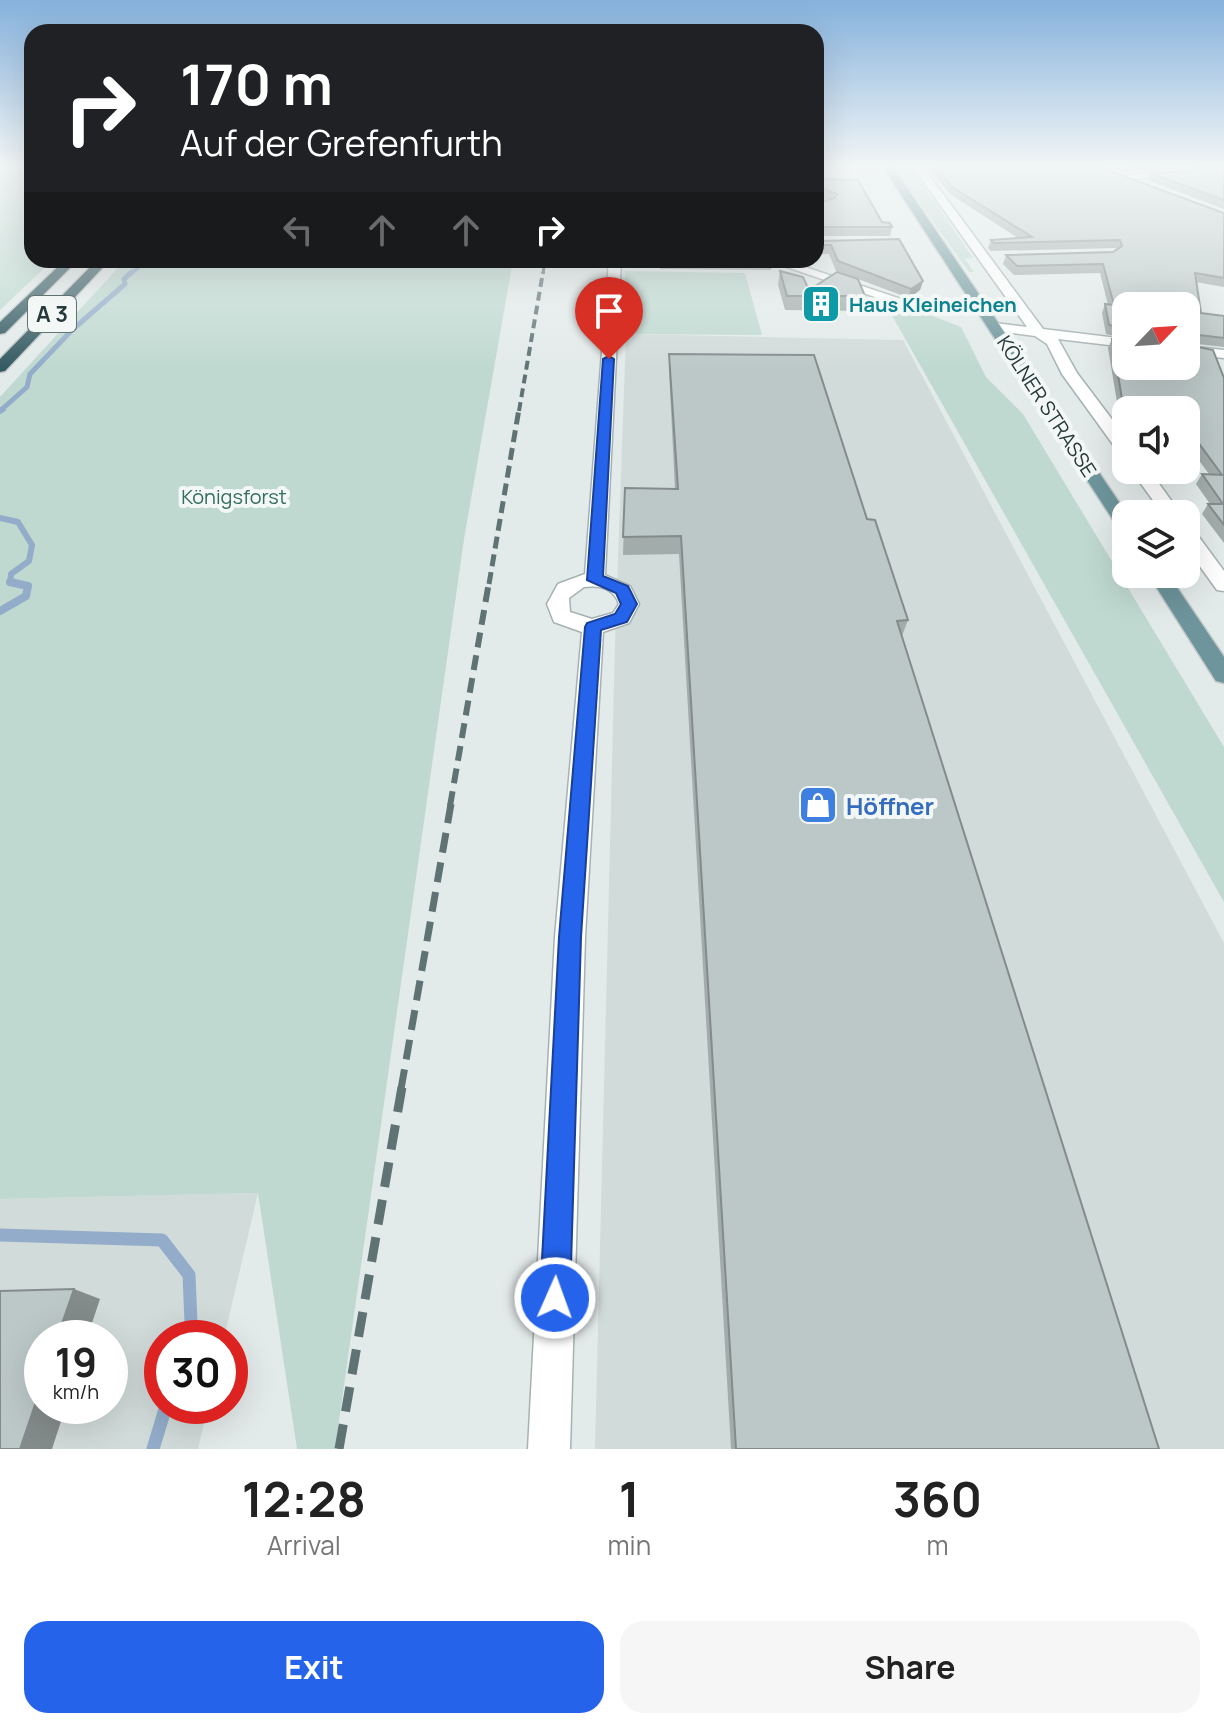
<!DOCTYPE html>
<meta charset="utf-8">
<style>
:root{--surface:#fff;--page:#f6f6f6;--text:#222;--muted:#767676;--accent:#2563eb}
body{margin:0;font-family:Manrope,sans-serif;background:var(--page);color:var(--text);height:100vh;display:flex;flex-direction:column;font-size:30px;white-space:nowrap}
*{box-sizing:border-box;margin:0}
p{font-size:26px;color:var(--muted)}
.icon{flex:none;width:44px;height:44px;fill:none;stroke:currentColor;stroke-width:2;stroke-linecap:round;stroke-linejoin:round}
.map{position:relative;height:1449px;overflow:hidden}
.side{display:flex;flex-direction:column;background:var(--surface);flex:1}
.side>*{flex:none}
.top-card{position:absolute;left:24px;top:24px;width:800px;height:244px;border-radius:24px;box-shadow:0 8px 32px #0002;background:#202124;color:#fff;overflow:hidden}
.needle{width:52px;rotate:65deg}
.tools{position:absolute;left:1112px;top:292px;display:grid;gap:16px}
.tools a{display:grid;place-items:center;width:88px;height:88px;border-radius:16px;background:var(--surface);box-shadow:0 8px 32px #0002;font-size:40px}
.speed{position:absolute;left:24px;top:1320px;display:flex;gap:16px;font-size:40px;font-weight:700;text-align:center}
.speed>*{display:grid;place-content:center;width:104px;height:104px;border-radius:50%;background:var(--surface);box-shadow:0 8px 32px #0002;line-height:1}
.speed small{font-size:20px;font-weight:400}
.speed .limit{border:12px solid #d22;background:#fff;color:#111}
.pin{position:absolute;display:grid;place-items:center;width:68px;height:68px;color:#fff;margin:-82px -34px;border-radius:50% 50% 50% 0;rotate:-45deg;box-shadow:0 0 8px #0007}
.pin .icon{rotate:45deg}
.me{position:absolute;width:88px;margin:-44px;rotate:2deg;stroke-linejoin:round;filter:drop-shadow(0 0 6px #0008)}
.turn{display:flex;align-items:center;gap:28px;height:168px;padding:0 24px;font-size:36px}
.turn .icon{width:104px;height:104px;stroke-width:2.5}
.turn b{display:block;font-size:56px;line-height:68px}
.lanes{display:flex;align-items:center;height:76px;padding:0 24px;background:#0003;justify-content:center;gap:40px;direction:ltr}
.lanes .off{opacity:.35}
.eta{display:flex;justify-content:space-evenly;align-items:center;height:136px;text-align:center}
.eta b{font-size:48px;font-weight:700;line-height:56px}
.primary-button{display:flex;gap:16px;margin-top:auto;padding:16px 24px}
.primary-button a{flex:1;height:92px;border-radius:24px;background:var(--accent);color:#fff;font-size:32px;font-weight:700;line-height:92px;text-align:center}
.primary-button a+a{background:var(--page);color:var(--text)}
.map>svg:first-child{display:block}
.built{fill:#d1dbda;fill-rule:evenodd}
.green{fill:#bfd9d0}
.lines{fill:none;stroke-linecap:round;stroke-linejoin:round}
.stream-far4{stroke:#92acc9;stroke-width:4}
.stream-far3{stroke:#92acc9;stroke-width:5}
.stream-far2{stroke:#92acc9;stroke-width:6}
.stream-far1{stroke:#92acc9;stroke-width:8}
.stream{stroke:#92acc9;stroke-width:13}
.minor-casing{stroke:#a6b2b2;stroke-width:3}
.major-casing{stroke:#c2c7c8;stroke-width:3}
.highway-casing{stroke:#c2c7c8;stroke-width:3}
.minor{fill:#fff;fill-rule:evenodd}
.major{fill:#6d959b;fill-rule:evenodd}
.highway{fill:#345a62;fill-rule:evenodd}
.rail-far5{stroke:#5f7375;stroke-width:3;stroke-dasharray:7 4;stroke-linecap:butt}
.rail-far4{stroke:#5f7375;stroke-width:4;stroke-dasharray:9 5;stroke-linecap:butt}
.rail-far3{stroke:#5f7375;stroke-width:5;stroke-dasharray:12 6;stroke-linecap:butt}
.rail-far2{stroke:#5f7375;stroke-width:6;stroke-dasharray:15 8;stroke-linecap:butt}
.rail-far1{stroke:#5f7375;stroke-width:7;stroke-dasharray:20 10;stroke-linecap:butt}
.rail{stroke:#5f7375;stroke-width:9;stroke-dasharray:25 13;stroke-linecap:butt}
.wall{fill:#a2acab}
.shaded-wall{fill:#848c8b}
.building{fill:#bcc8c7;stroke:#848c8b;stroke-width:2}
.route{fill:#2563eb;stroke:#184099;stroke-width:2}
.labels{text-anchor:middle;dominant-baseline:central;stroke-width:8;stroke-linejoin:round;paint-order:stroke}
.far-culture-label{font-size:20px;font-weight:bold;fill:#0d838f;stroke:#f3f8f7;text-anchor:start}
.far-street-label{font-size:20px;fill:#25383a;stroke:#f3f8f7}
.far-park-label{font-size:20px;fill:#346c5f;stroke:#f3f8f7}
.shield{fill:#f3f8f7;stroke:#637273;stroke-width:2}
.shield-label{font-size:22px;font-weight:bold;fill:#25383a}
.shop-label{font-size:24px;font-weight:bold;fill:#366cbe;stroke:#f3f8f7;text-anchor:start}
</style>
<div class="map">
<svg width="1224" height="1449" viewBox="0 0 1224 1449">
<rect width="100%" height="100%" fill="#e3ebea"/>
<g class="built">
<polygon points="626,334 903,340 1224,943 1224,1449 595,1449 615,644"/>
<path d="M258 1193 224 1338H162V1406H208L198 1449H0V1199ZM42 1338H110V1406H42Z"/>
</g>
<g class="green">
<polygon points="0,167 32,167 32,260 53,260 0,310"/>
<polygon points="894,167 911,167 973,258 965,259 974,272 969,272"/>
<polygon points="125,260 513,260 464,539 335,1449 297,1449 258,1193 0,1199 0,397"/>
<polygon points="625,271 745,273 762,335 626,334"/>
<polygon points="881,296 961,327 986,377 1023,414 1224,747 1224,902"/>
</g>
<g class="lines">
<polyline class="stream-far4" points="130,274 148,260"/>
<polyline class="stream-far3" points="0,411 27,387 30,374 72,330 125,284 124,279 132,272"/>
<g class="stream-far2">
<polyline points="0,411 3,409"/>
<polyline points="0,518 18,522 32,545 29,561 11,574 10,583 18,584"/>
</g>
<polyline class="stream-far1" points="0,611 26,596 28,586 10,582"/>
<g class="stream">
<polyline points="0,1235 162,1240 189,1275 191,1322 186,1338"/>
<polyline points="153,1449 166,1406"/>
</g>
<defs>
<g id="minor">
<polygon points="913,167 923,167 1043,329 1126,339 1126,347 1058,339 1077,373 1126,438 1126,455 1120,454 1062,374 1047,344 1035,336 990,330 988,327 995,323 1027,327"/>
<polygon points="1178,167 1192,173 1187,176 1177,173 1122,181 1117,178"/>
<polygon points="816,197 833,204 816,210"/>
<path d="M609 260H621L605 575 630 586 639 604 629 623 603 632 585 937 570 1449H528L555 937 582 632 554 622 547 604 558 584 585 574ZM584 587C599 585 614 588 619 604L613 613 592 619 570 612 569 598Z"/>
<polygon points="766,260 784,260 934,310 922,313"/>
<polygon points="1186,346 1224,350 1224,358 1186,354"/>
<polygon points="1131,470 1149,470 1181,514 1163,514"/>
<polygon points="1186,527 1193,529 1224,571 1224,591 1217,590 1186,547"/>
</g>
<g id="major">
<polygon points="883,167 893,167 1127,514 1126,532 1117,526"/>
<polygon points="1148,574 1168,574 1224,657 1224,683 1216,681"/>
</g>
<g id="highway">
<polygon points="65,260 78,260 5,333 0,334 0,322"/>
<polygon points="97,260 110,260 5,371 0,372 0,359"/>
</g>
</defs>
<use href="#minor" class="minor-casing"/>
<use href="#major" class="major-casing"/>
<use href="#highway" class="highway-casing"/>
<use href="#minor" class="minor"/>
<use href="#major" class="major"/>
<use href="#highway" class="highway"/>
<polyline class="rail-far5" points="543,274 545,260"/>
<polyline class="rail-far4" points="519,411 543,272"/>
<polyline class="rail-far3" points="489,584 519,409"/>
<polyline class="rail-far2" points="450,806 489,582"/>
<polyline class="rail-far1" points="401,1089 451,804"/>
<polyline class="rail" points="339,1449 402,1087"/>
</g>
<g class="wall">
<polygon points="928,167 988,167 1224,213 1224,287 1196,282 1201,313 1224,316 1224,347 1188,343 1188,345 1224,378 1224,543 1202,514 1208,504 1210,504 1196,484 1202,474 1209,474 1186,443 1186,410 1126,410 1126,429 1124,415 1119,414 1108,348 1112,339 1186,366 1126,306 1126,338 1106,334 1102,313 1105,304 1108,305 1100,273 1014,275 1003,264 1006,255 1113,252 1116,248 991,251 988,248 991,240 1018,238 950,194"/>
<polygon points="1103,167 1167,167 1125,172"/>
<polygon points="1181,167 1224,167 1224,209 1147,180 1150,173 1193,171 1192,168"/>
<polygon points="816,179 882,222 892,227 890,236 816,236 816,204 829,200 816,195"/>
<polygon points="822,241 923,281 920,290 909,298 858,279 865,296 862,311 785,310 778,285 780,271 809,290 856,279 836,271 829,254 822,254 820,250"/>
<polygon points="644,260 776,260 775,266 769,270 660,269 660,267 644,265"/>
<polygon points="669,354 867,519 908,620 902,636 1159,1449 731,1449 679,554 623,555 625,488 675,489 669,370"/>
</g>
<g class="shaded-wall">
<polygon points="1127,167 1167,167 1125,172"/>
<polygon points="770,260 776,260 775,266 769,270"/>
<polygon points="923,281 920,290 909,298 911,289"/>
<polygon points="74,1289 100,1299 87,1338 57,1338"/>
<polygon points="42,1384 42,1406 66,1406 52,1449 20,1449"/>
</g>
<g class="building">
<polygon points="935,167 988,167 992,168 994,167 1099,167 1224,213 1224,278 1195,273 1201,313 1224,316 1224,338 1191,334 1188,345 1213,350 1224,378 1224,525 1208,504 1223,504 1202,474 1222,475 1192,434 1186,433 1186,410 1129,410 1129,406 1123,405 1112,339 1126,340 1126,366 1186,366 1186,306 1126,306 1126,329 1109,325 1105,304 1114,305 1103,264 1017,266 1006,255 1113,252 1122,246 1120,240 994,243 991,240 1032,237 952,187"/>
<polygon points="1197,167 1224,167 1224,200 1150,173 1194,171 1197,168"/>
<polygon points="816,179 858,180 882,222 890,223 892,227 817,227 816,232 816,204 835,198 837,194 816,186"/>
<polygon points="899,239 923,281 911,289 838,261 831,245 823,245 822,241"/>
<polygon points="780,271 803,277 809,290 837,272 858,279 865,296 787,296"/>
<polygon points="669,354 814,355 867,519 875,520 908,620 897,621 1159,1449 736,1449 681,536 623,537 625,488 678,489"/>
<polygon points="74,1289 57,1338 42,1338 42,1384 20,1449 0,1449 0,1291"/>
</g>
<linearGradient id="sky" x2="0" y2="1"><stop stop-color="#85b1dc"/><stop offset="0.45" stop-color="#f2f6f6"/><stop offset="1" stop-color="#f2f6f6" stop-opacity="0"/></linearGradient>
<rect width="1224" height="369" fill="url(#sky)"/>
<polygon class="route" points="609,356 614,359 603,576 628,586 637,604 627,622 601,630 581,937 570,1298 565,1309 555,1313 545,1309 540,1298 559,937 585,627 587,623 615,614 621,604 616,593 587,580 603,359"/>
<defs>
<symbol id="building-square" viewBox="-11 -11 22 22"><rect x="-9" y="-9" width="18" height="18" rx="4" fill="#0f9aa8" stroke="#f3f8f7"/><path d="M-4-6H4V6H1V3H-1V6H-4ZM-2.5-4.3h1.7v1.8h-1.7ZM.8-4.3h1.7v1.8H.8ZM-2.5-1h1.7V.8h-1.7ZM.8-1h1.7V.8H.8Z" fill="#fff"/></symbol>
<symbol id="shop-square" viewBox="-11 -11 22 22"><rect x="-9" y="-9" width="18" height="18" rx="4" fill="#3f7fe0" stroke="#f3f8f7"/><path d="M-5-2.5h2.3a2.7 3.5 0 0 1 5.4 0H5L5.5 6h-11ZM-1.5-2.5h3a1.5 2.3 0 0 0-3 0Z" fill="#fff"/></symbol>
</defs>
<g fill-rule="evenodd">
<use href="#building-square" x="799" y="282" width="44" height="44"/>
<use href="#shop-square" x="796" y="783" width="44" height="44"/>
</g>
<g class="labels">
<g class="far-culture-label">
<text x="849" y="304">Haus Kleineichen</text>
</g>
<g class="far-street-label">
<text transform="translate(1047 406) rotate(57)">KÖLNER STRASSE</text>
</g>
<g class="far-park-label">
<text x="234" y="496">Königsforst</text>
</g>
<rect class="shield" x="28" y="296" width="48" height="36" rx="6"/>
<g class="shield-label">
<text x="52" y="314">A 3</text>
</g>
<g class="shop-label">
<text x="846" y="805">Höffner</text>
</g>
</g>
</svg>
<div class="tools">
<a><svg class="needle" viewBox="-14 -14 28 28"><path d="M0-13l5 13h-10z" fill="#e53935"/><path d="M0 13l5-13h-10z" fill="#767676"/></svg></a>
<a><svg class="icon" aria-label="sound" viewBox="0 0 24 24"><path d="M4 9h4l5-4v14l-5-4H4zM17 9q2 3 0 6"/></svg></a>
<a><svg class="icon" aria-label="layers" viewBox="0 0 24 24"><path d="M12 4l9 5-9 5-9-5zM3 14l9 5 9-5"/></svg></a>
</div>
<div class="speed"><div>19<small>km/h</small></div><div class="limit">30</div></div>
<div class="pin" style="left:609px;top:359px;background:#d93025"><svg class="icon" aria-label="arrive" viewBox="0 0 24 24"><path d="M6 21V4h12l-3 4 3 4H6"/></svg></div>
<svg class="me" style="left:555px;top:1298px" viewBox="-20 -20 40 40"><circle r="17" fill="#2563eb" stroke="#fff" stroke-width="3"/><path d="M0-11L8 9 0 5-8 9z" fill="#fff"/></svg>
<div class="top-card">
<div class="turn"><svg class="icon" aria-label="right" viewBox="0 0 24 24"><path d="M7 20v-9h11M14 6l5 5-5 5"/></svg><div><b>170 m</b>Auf der Grefenfurth</div></div>
<div class="lanes"><svg class="icon off" aria-label="left" viewBox="0 0 24 24"><path d="M17 20v-9H6M10 6l-5 5 5 5"/></svg><svg class="icon off" aria-label="ahead" viewBox="0 0 24 24"><path d="M12 20V5M6 11l6-6 6 6"/></svg><svg class="icon off" aria-label="ahead" viewBox="0 0 24 24"><path d="M12 20V5M6 11l6-6 6 6"/></svg><svg class="icon" aria-label="right" viewBox="0 0 24 24"><path d="M7 20v-9h11M14 6l5 5-5 5"/></svg></div>
</div>
</div>
<section class="side">
<div class="eta">
<div><b>12:28</b><p>Arrival</p></div>
<div><b>1</b><p>min</p></div>
<div><b>360</b><p>m</p></div>
</div>
<div class="primary-button"><a>Exit</a><a>Share</a></div>
</section>
